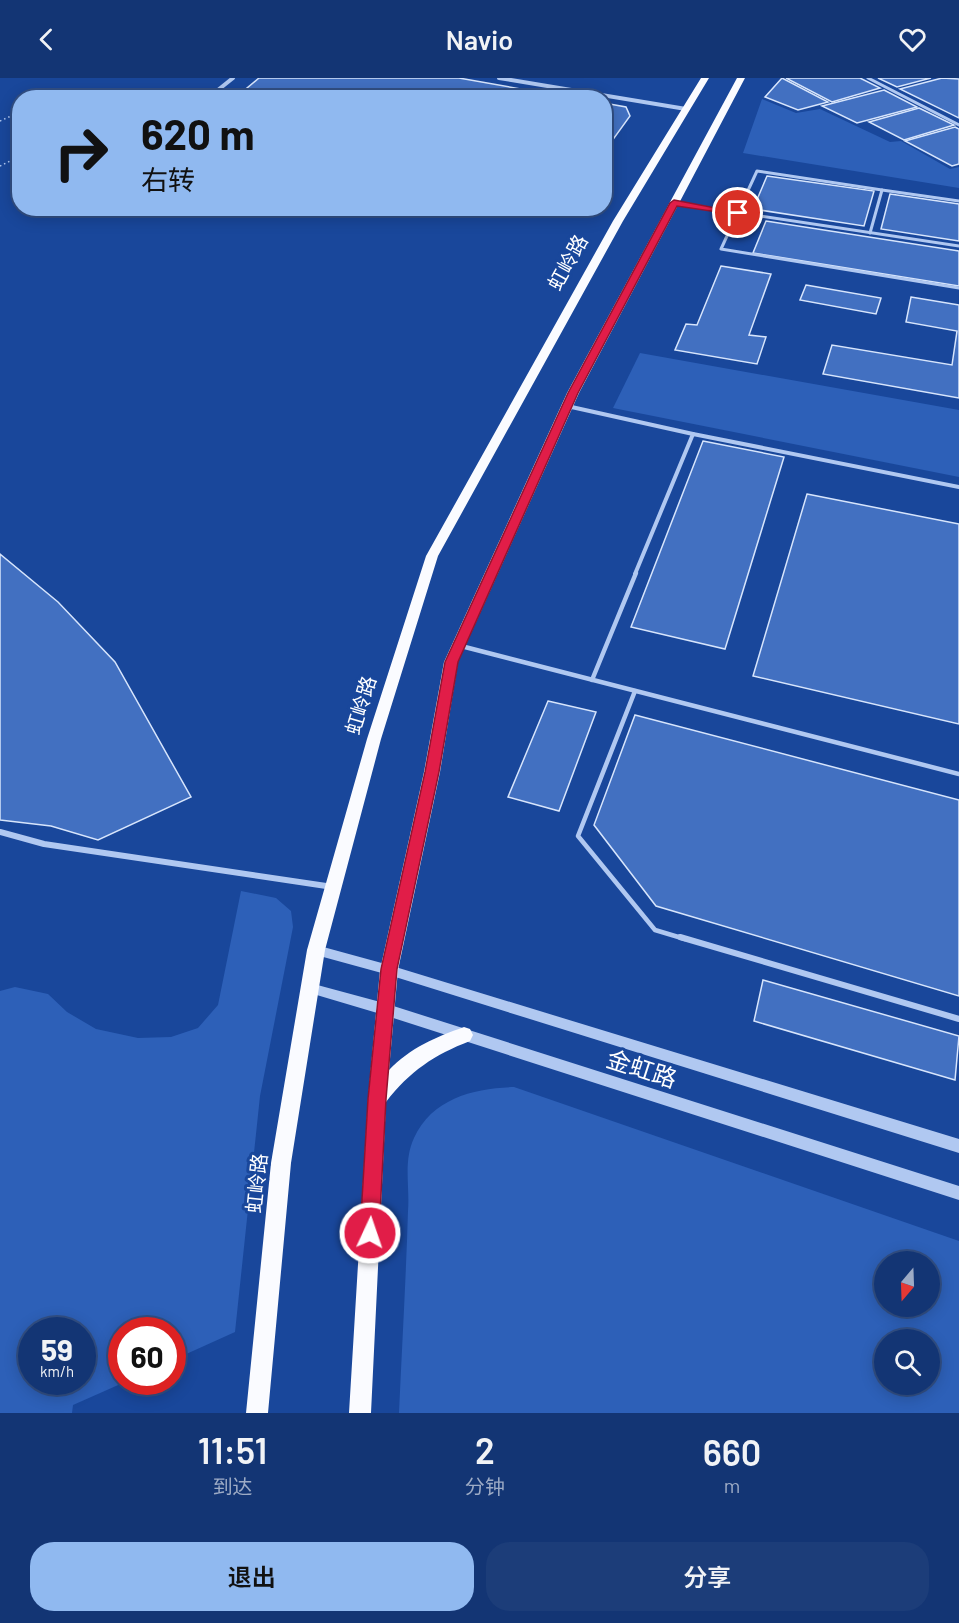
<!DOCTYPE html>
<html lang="zh">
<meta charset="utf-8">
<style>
:root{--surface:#133574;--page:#1c3d79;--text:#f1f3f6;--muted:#9dabc5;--line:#325086;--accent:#90b9f0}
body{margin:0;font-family:Barlow,"Noto Sans SC",sans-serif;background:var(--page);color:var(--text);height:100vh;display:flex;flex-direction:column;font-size:22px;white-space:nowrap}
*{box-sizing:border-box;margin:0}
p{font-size:20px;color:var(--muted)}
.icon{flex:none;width:33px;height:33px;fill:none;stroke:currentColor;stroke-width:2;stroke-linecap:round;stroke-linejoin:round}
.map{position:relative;height:1335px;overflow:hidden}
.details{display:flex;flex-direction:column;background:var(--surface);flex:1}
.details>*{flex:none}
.guide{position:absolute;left:12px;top:12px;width:600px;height:126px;border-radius:24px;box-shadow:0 3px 15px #0003,0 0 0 2px var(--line);background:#90b9f0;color:#111;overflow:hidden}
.needle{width:39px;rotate:199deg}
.buttons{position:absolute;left:874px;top:1173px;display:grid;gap:12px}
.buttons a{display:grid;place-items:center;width:66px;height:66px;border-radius:50%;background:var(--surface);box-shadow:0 3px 15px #0003,0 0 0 2px var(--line);font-size:30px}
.speed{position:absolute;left:18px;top:1239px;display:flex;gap:12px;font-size:30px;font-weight:700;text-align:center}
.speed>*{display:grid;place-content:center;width:78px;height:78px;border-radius:50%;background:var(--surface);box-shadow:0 3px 15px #0003,0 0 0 2px var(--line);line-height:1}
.speed small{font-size:15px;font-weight:400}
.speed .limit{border:9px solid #d22;background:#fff;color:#111}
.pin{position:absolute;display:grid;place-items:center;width:51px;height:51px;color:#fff;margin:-26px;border:3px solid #fff;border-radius:50%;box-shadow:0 2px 6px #0007}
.me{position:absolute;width:66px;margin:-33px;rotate:3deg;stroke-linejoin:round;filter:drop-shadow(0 0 4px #0008)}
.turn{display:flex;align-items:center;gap:21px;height:126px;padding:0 30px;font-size:27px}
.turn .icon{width:78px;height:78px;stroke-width:2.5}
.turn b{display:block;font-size:42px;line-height:51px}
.eta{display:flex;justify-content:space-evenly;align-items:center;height:102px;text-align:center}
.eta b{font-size:36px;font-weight:600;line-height:42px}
.cta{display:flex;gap:12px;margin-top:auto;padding:12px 30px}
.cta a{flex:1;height:69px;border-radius:24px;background:var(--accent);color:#111;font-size:24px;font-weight:600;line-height:69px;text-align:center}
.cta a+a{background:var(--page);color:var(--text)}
header{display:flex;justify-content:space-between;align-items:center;height:78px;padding:0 30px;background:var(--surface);font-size:27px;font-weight:600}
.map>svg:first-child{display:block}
.green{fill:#2d60b8;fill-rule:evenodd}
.building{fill:#4270c1;stroke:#d7e5fc;stroke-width:1.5}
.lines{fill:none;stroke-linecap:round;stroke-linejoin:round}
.path{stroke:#b0c8f1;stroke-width:1.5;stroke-dasharray:1.5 3;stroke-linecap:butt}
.service-far3{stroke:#b0c8f1;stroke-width:3}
.service-far2{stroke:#b0c8f1;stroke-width:4}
.service-far1{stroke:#b0c8f1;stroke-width:4.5}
.service{stroke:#b0c8f1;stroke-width:6}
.minor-far1{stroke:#b0c8f1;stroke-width:4}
.minor{stroke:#b0c8f1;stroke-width:6}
.tertiary{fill:#b0c8f1;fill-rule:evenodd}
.primary{fill:#fafbff;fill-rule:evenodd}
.route{fill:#e11d48;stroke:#92132f;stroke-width:1.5}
.labels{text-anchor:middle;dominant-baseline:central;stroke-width:6;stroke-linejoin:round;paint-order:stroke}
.street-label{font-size:20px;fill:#fff;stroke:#19479b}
.near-street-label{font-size:24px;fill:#fff;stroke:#19479b}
</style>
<header><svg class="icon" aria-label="back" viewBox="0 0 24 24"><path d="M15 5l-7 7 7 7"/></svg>Navio<svg class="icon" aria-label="heart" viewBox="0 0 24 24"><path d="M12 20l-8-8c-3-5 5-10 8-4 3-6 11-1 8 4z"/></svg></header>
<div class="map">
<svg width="959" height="1335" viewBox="0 0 959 1335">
<rect width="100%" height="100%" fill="#19479b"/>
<g class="green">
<polygon points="762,21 796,35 820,31 890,64 901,63 950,91 959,89 959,110 743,75"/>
<polygon points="640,275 959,332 959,399 613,330"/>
<path d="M241 813 276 820 291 833 293 849 260 1018 235 1254 173 1282 172 1252H122V1304H125L73 1327 72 1335H0V913L15 909 48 916 67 934 96 951 138 960 171 959 198 950 218 927ZM82 1252V1304H32V1252Z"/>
<path d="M514 1009 959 1163V1335H399C402 1268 406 1200 408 1133 410 1108 403 1084 414 1060 432 1020 475 1010 514 1009ZM885 1184H930V1228H885ZM885 1262H930V1306H885Z"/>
</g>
<g class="building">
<polygon points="259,0 459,0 571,20 235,20"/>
<polygon points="782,0 828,24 798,32 765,19"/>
<polygon points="786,0 860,0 880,10 832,24"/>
<polygon points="878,0 931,0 897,9"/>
<polygon points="942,0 959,1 959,40 900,11"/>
<polygon points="884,12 917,29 857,45 822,28"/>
<polygon points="604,25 626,29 630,38 604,74"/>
<polygon points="919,30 954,47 904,62 869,44"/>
<polygon points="955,49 959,51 959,86 952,88 905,63"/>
<polygon points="767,98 874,113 864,148 753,131"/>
<polygon points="890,116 959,126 959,163 881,151"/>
<polygon points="766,143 959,173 959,208 753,175"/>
<polygon points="721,188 771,196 749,257 766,259 757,286 675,272 686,246 697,247"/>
<polygon points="806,207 881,220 876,236 800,222"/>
<polygon points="911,219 959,227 959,320 823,296 832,267 952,287 957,253 906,244"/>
<polygon points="703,363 784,379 725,571 631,549"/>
<polygon points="807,416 959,446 959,646 753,598"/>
<polygon points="0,476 58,524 115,584 191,719 98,762 51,748 0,742"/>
<polygon points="548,623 596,634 559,733 508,719"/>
<polygon points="635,637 959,722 959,918 656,828 594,747"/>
<polygon points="763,902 959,958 955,1002 754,943"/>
</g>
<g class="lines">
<g class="path">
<polyline points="0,43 20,34"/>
<polyline points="0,88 20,78"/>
</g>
<g class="service-far3">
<polyline points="868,0 959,47"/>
<polyline points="882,112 757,93 721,171 959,210"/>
<polyline points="674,125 959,168"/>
<polyline points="870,155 882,112 959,123"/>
</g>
<g class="service-far2">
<polyline points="567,328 693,356"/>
<polyline points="635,496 693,356 959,409"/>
</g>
<g class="service-far1">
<polyline points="461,568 959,696"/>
<polyline points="592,602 636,495"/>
<polyline points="635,613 578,758 655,852 685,861"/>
</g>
<polyline class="service" points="680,859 959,941"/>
<g class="minor-far1">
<polyline points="499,0 686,31"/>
<polyline points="208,20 233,0"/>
</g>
<polyline class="minor" points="0,754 44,766 333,809"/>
<g class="tertiary">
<polygon points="316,867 389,887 959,1061 959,1075 389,897 316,877 312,876 310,872 312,868"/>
<polygon points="310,905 384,925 959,1108 959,1122 384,937 310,915 306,914 304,910 306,906"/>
</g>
<g class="primary">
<polygon points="701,0 709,0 623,143 438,478 381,661 325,872 291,1085 268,1335 246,1335 271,1085 307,872 367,661 426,478 613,143"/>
<path d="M737 0H745L579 315 458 584 440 694 398 892 389 992C410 970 436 959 464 949L470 951 473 957 470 963C434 977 410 993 386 1024L371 1335H349L368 1021 380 892 424 694 444 584 567 315Z"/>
</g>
</g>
<polygon class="route" points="674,122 742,135 738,137 677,128 578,315 458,584 439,694 397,891 386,1021 379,1155 376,1162 370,1165 363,1162 360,1155 368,1021 381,891 425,694 445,584 568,315 670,125"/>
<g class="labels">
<g class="street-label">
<text transform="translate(567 184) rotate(-61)">虹岭路</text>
<text transform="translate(360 627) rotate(-73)">虹岭路</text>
<text transform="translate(256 1105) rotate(-84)">虹岭路</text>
</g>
<g class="near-street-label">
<text transform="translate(642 990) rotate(18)">金虹路</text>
</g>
</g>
</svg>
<div class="buttons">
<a><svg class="needle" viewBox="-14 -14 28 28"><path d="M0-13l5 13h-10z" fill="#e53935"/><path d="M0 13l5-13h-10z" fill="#9dabc5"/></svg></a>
<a><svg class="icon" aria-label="search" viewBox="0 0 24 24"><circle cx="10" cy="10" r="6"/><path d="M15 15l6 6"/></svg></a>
</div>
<div class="speed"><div>59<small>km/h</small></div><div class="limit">60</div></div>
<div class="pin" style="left:738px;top:135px;background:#d93025"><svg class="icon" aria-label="arrive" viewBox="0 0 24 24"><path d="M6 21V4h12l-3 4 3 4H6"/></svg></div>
<svg class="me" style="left:370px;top:1155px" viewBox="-20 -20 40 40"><circle r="17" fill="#e11d48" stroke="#fff" stroke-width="3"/><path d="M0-11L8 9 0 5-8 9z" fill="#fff"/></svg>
<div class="guide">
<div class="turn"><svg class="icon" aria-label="right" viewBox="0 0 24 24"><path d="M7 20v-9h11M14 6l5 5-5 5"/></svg><div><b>620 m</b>右转</div></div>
</div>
</div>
<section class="details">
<div class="eta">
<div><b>11:51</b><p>到达</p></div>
<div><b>2</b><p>分钟</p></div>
<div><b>660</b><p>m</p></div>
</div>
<div class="cta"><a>退出</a><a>分享</a></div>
</section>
